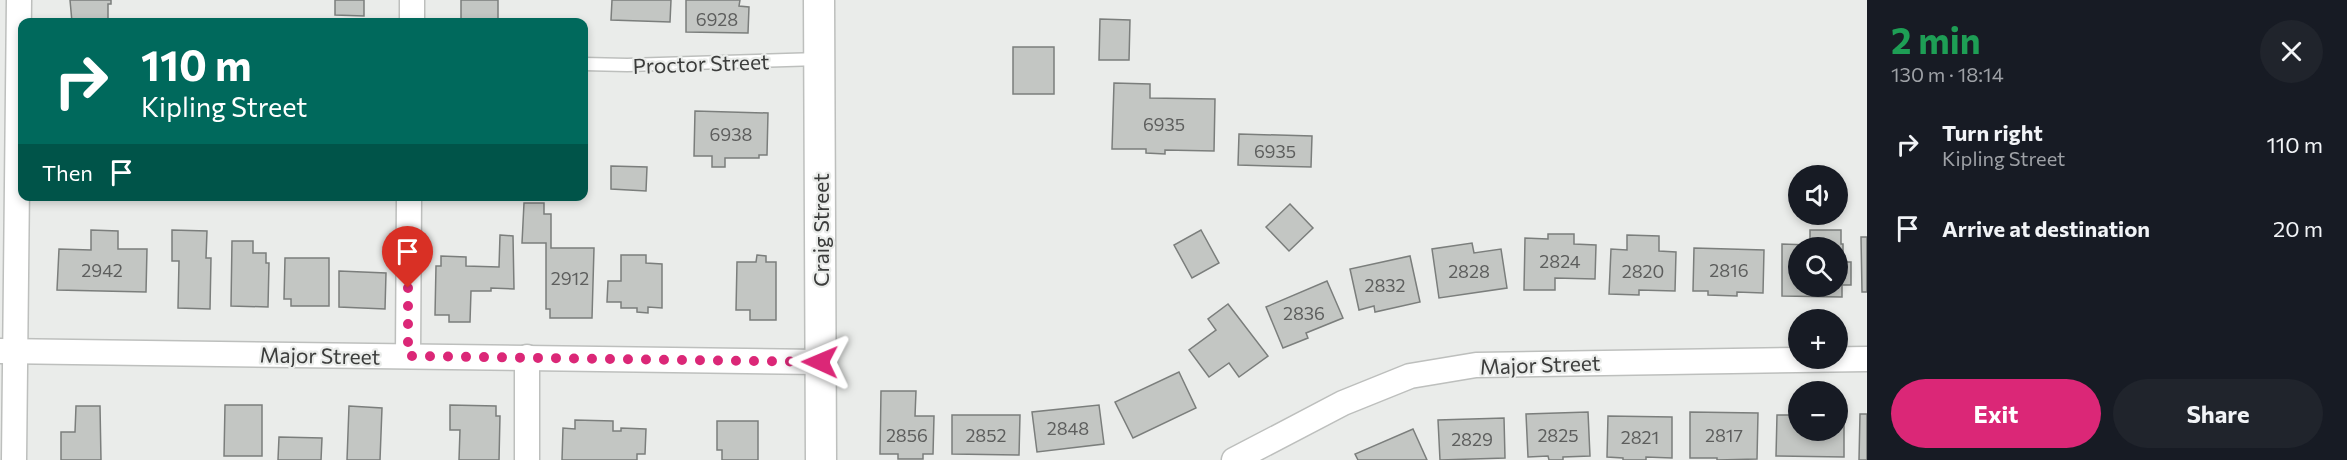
<!DOCTYPE html>
<meta charset="utf-8">
<style>
:root{--surface:#171b24;--page:#20242c;--text:#f1f3f6;--muted:#9ea1a6;--accent:#db2777}
body{margin:0;font-family:Commissioner,sans-serif;background:var(--page);color:var(--text);height:100vh;display:flex;flex-direction:column;font-size:22px;white-space:nowrap}
*{box-sizing:border-box;margin:0}
p{font-size:20px;color:var(--muted)}
.icon{flex:none;width:33px;height:33px;fill:none;stroke:currentColor;stroke-width:2;stroke-linecap:round;stroke-linejoin:round}
.map{position:relative;flex:1;overflow:hidden}
.sheet{display:flex;flex-direction:column;background:var(--surface);width:480px}
.sheet>*{flex:none}
.guide{position:absolute;left:18px;top:18px;width:570px;height:183px;border-radius:12px;box-shadow:0 3px 9px #0003;background:#00695c;color:#fff;overflow:hidden}
.controls{position:absolute;left:1788px;top:165px;display:grid;gap:12px}
.controls a{display:grid;place-items:center;width:60px;height:60px;border-radius:50%;background:var(--surface);box-shadow:0 3px 9px #0003;font-size:30px}
.pin{position:absolute;display:grid;place-items:center;width:51px;height:51px;color:#fff;margin:-62px -26px;border-radius:50% 50% 50% 0;rotate:-45deg;box-shadow:0 0 6px #0007}
.pin .icon{rotate:45deg}
.me{position:absolute;width:66px;margin:-33px;rotate:271deg;stroke-linejoin:round;filter:drop-shadow(0 0 4px #0008)}
.turn{display:flex;align-items:center;gap:21px;height:126px;padding:0 24px;font-size:27px}
.turn .icon{width:78px;height:78px;stroke-width:2.5}
.turn b{display:block;font-size:42px;line-height:51px}
.then{display:flex;align-items:center;height:57px;padding:0 24px;background:#0003;gap:12px;font-size:22px}
.round{display:grid;place-items:center;flex:none;width:63px;height:63px;border-radius:32px;background:var(--page)}
.headline{display:flex;align-items:center;justify-content:space-between;height:102px;padding:0 24px}
h1{font-size:36px;font-weight:700;line-height:45px;color:#1e9e55}
.button{display:flex;gap:12px;margin-top:auto;padding:12px 24px}
.button a{flex:1;height:69px;border-radius:36px;background:var(--accent);color:#fff;font-size:24px;font-weight:700;line-height:69px;text-align:center}
.button a+a{background:var(--page);color:var(--text)}
ul{padding:0;list-style:none}
li{display:flex;align-items:center;gap:18px;height:84px;padding:0 24px}
li div{flex:1}
li b{display:block;font-size:22px}
li em{font-style:normal}
main{display:flex;flex:1;min-height:0}
.map>svg:first-child{display:block}
.building{fill:#c3c6c3;stroke:#7b7e7c;stroke-width:1.5;fill-rule:evenodd}
.lines{fill:none;stroke-linecap:round;stroke-linejoin:round}
.service-casing{stroke:#bdbfbd;stroke-width:15}
.minor-casing{stroke:#bdbfbd;stroke-width:27}
.tertiary-casing{stroke:#bdbfbd;stroke-width:33}
.service{stroke:#fff;stroke-width:12}
.minor{stroke:#fff;stroke-width:24}
.tertiary{stroke:#fff;stroke-width:30}
.route{stroke:#db2777;stroke-width:10;stroke-dasharray:0 18}
.labels{text-anchor:middle;dominant-baseline:central;stroke-width:4.5;stroke-linejoin:round;paint-order:stroke}
.number-label{font-size:18px;fill:#5d5e5d}
.street-label{font-size:21px;fill:#3b3c3b;stroke:#eaecea}
</style>
<main>
<div class="map">
<svg width="1867" height="460" viewBox="0 0 1867 460">
<rect width="100%" height="100%" fill="#eaecea"/>
<g class="building">
<polygon points="70,0 111,0 111,4 108,4 108,22 72,22"/>
<polygon points="335,0 364,0 364,16 335,15"/>
<rect x="461" y="0" width="37" height="22"/>
<polygon points="612,0 671,0 670,22 611,20"/>
<polygon points="686,0 740,0 739,6 749,7 748,33 686,32"/>
<polygon points="1100,19 1130,20 1129,60 1099,60"/>
<rect x="1013" y="47" width="41" height="47"/>
<polygon points="1114,83 1150,84 1150,98 1215,99 1214,151 1165,150 1165,154 1146,153 1146,149 1112,149"/>
<polygon points="695,111 768,113 767,155 759,155 759,158 725,158 725,167 712,167 712,156 694,156"/>
<polygon points="1239,134 1312,136 1311,167 1238,165"/>
<polygon points="611,166 647,167 646,191 611,189"/>
<polygon points="524,203 544,203 544,214 551,214 551,248 594,248 592,318 550,318 550,309 546,309 546,243 522,243"/>
<polygon points="1290,204 1313,228 1289,251 1266,227"/>
<polygon points="91,230 118,231 118,249 147,249 146,292 57,290 59,249 91,250"/>
<polygon points="172,230 207,231 206,258 211,258 210,309 178,308 179,261 172,261"/>
<polygon points="1201,230 1219,263 1192,278 1174,245"/>
<path d="M1810 230H1841V244H1843V262H1851V285H1842V297L1782 296V244L1810 245ZM1798 248H1838V286H1798Z"/>
<polygon points="1548,234 1574,234 1574,244 1596,245 1595,279 1555,278 1555,290 1524,290 1525,238 1548,239"/>
<polygon points="500,235 513,236 514,289 491,288 491,291 471,291 470,322 449,322 449,315 435,315 436,266 441,266 441,256 466,257 466,266 499,267"/>
<polygon points="1627,235 1659,236 1659,251 1676,252 1675,291 1639,290 1639,295 1609,294 1611,249 1627,250"/>
<polygon points="1861,237 1867,237 1867,292 1862,292"/>
<polygon points="232,241 253,241 253,253 266,253 266,263 269,263 268,307 231,306"/>
<polygon points="1472,243 1474,253 1501,249 1507,288 1439,298 1432,249"/>
<polygon points="1694,248 1764,250 1763,293 1737,292 1737,296 1708,295 1708,291 1693,291"/>
<polygon points="621,255 646,255 646,263 662,264 662,308 648,307 648,313 637,312 637,308 621,308 621,302 607,302 608,281 621,281"/>
<polygon points="757,255 766,256 766,262 776,262 776,320 750,320 750,310 736,310 737,262 756,262"/>
<polygon points="1410,256 1420,302 1375,312 1374,306 1359,310 1350,269"/>
<polygon points="285,258 329,258 329,306 291,306 291,299 284,299"/>
<polygon points="339,271 386,273 385,309 339,307"/>
<polygon points="1327,281 1343,318 1306,333 1308,338 1283,348 1266,307"/>
<polygon points="1228,304 1268,356 1239,377 1229,363 1209,377 1189,350 1216,330 1208,319"/>
<polygon points="1179,372 1196,408 1133,438 1115,402"/>
<polygon points="881,391 916,391 915,416 934,416 933,454 923,454 923,459 898,459 898,454 880,454"/>
<polygon points="225,405 262,405 262,456 224,456"/>
<polygon points="450,405 496,406 496,416 500,416 499,460 459,460 460,430 450,430"/>
<polygon points="1099,405 1104,444 1037,452 1032,412"/>
<polygon points="76,406 100,406 101,460 61,460 61,432 75,432"/>
<polygon points="349,406 382,408 380,460 347,460"/>
<polygon points="1588,412 1590,456 1563,457 1563,460 1549,460 1548,456 1528,457 1526,414"/>
<polygon points="1690,412 1758,413 1757,459 1717,460 1717,458 1690,458"/>
<polygon points="1860,414 1867,414 1867,460 1859,460"/>
<polygon points="952,415 1020,415 1019,455 952,454"/>
<polygon points="1777,415 1798,415 1798,430 1838,430 1838,416 1844,416 1844,457 1776,456"/>
<polygon points="1608,416 1672,417 1672,458 1646,457 1646,460 1623,460 1623,458 1607,457"/>
<polygon points="1504,418 1505,458 1440,460 1438,420"/>
<polygon points="575,420 613,421 613,431 621,431 621,428 646,429 645,454 637,454 637,460 562,460 563,428 575,429"/>
<polygon points="717,421 758,421 758,460 722,460 722,450 717,450"/>
<polygon points="1413,429 1427,460 1358,460 1355,454"/>
<polygon points="279,437 322,438 321,460 278,460"/>
</g>
<g class="lines">
<defs>
<polyline id="service" points="584,64 627,65 819,59"/>
<g id="minor">
<polyline points="412,22 412,0"/>
<polyline points="0,351 820,362"/>
<polyline points="408,356 409,196"/>
<polyline points="527,357 527,460"/>
<polyline points="14,460 19,0"/>
<polyline points="1234,460 1343,403 1410,376 1476,365 1867,359"/>
</g>
<polyline id="tertiary" points="819,0 821,460"/>
</defs>
<use href="#service" class="service-casing"/>
<use href="#minor" class="minor-casing"/>
<use href="#tertiary" class="tertiary-casing"/>
<use href="#service" class="service"/>
<use href="#minor" class="minor"/>
<use href="#tertiary" class="tertiary"/>
</g>
<g class="lines">
<polyline class="route" points="408,288 408,356 820,362"/>
</g>
<g class="labels">
<g class="number-label">
<text x="717" y="19">6928</text>
<text x="1164" y="124">6935</text>
<text x="731" y="134">6938</text>
<text x="1275" y="151">6935</text>
<text x="1560" y="261">2824</text>
<text x="102" y="270">2942</text>
<text x="1729" y="270">2816</text>
<text x="1469" y="271">2828</text>
<text x="1643" y="271">2820</text>
<text x="570" y="278">2912</text>
<text x="1385" y="285">2832</text>
<text x="1304" y="313">2836</text>
<text x="1068" y="428">2848</text>
<text x="907" y="435">2856</text>
<text x="986" y="435">2852</text>
<text x="1558" y="435">2825</text>
<text x="1724" y="435">2817</text>
<text x="1640" y="437">2821</text>
<text x="1472" y="439">2829</text>
</g>
<g class="street-label">
<text transform="translate(701 63) rotate(-2)">Proctor Street</text>
<text transform="translate(820 230) rotate(-90)">Craig Street</text>
<text transform="translate(320 355) rotate(1)">Major Street</text>
<text transform="translate(1540 364) rotate(-2)">Major Street</text>
</g>
</g>
</svg>
<div class="controls">
<a><svg class="icon" aria-label="sound" viewBox="0 0 24 24"><path d="M4 9h4l5-4v14l-5-4H4zM17 9q2 3 0 6"/></svg></a>
<a><svg class="icon" aria-label="search" viewBox="0 0 24 24"><circle cx="10" cy="10" r="6"/><path d="M15 15l6 6"/></svg></a>
<a>+</a>
<a>−</a>
</div>
<div class="pin" style="left:408px;top:288px;background:#d93025"><svg class="icon" aria-label="arrive" viewBox="0 0 24 24"><path d="M6 21V4h12l-3 4 3 4H6"/></svg></div>
<svg class="me" style="left:820px;top:362px" viewBox="-20 -20 40 40"><path d="M0-17L14 15 0 8-14 15z" fill="#db2777" stroke="#fff" stroke-width="4"/></svg>
<div class="guide">
<div class="turn"><svg class="icon" aria-label="right" viewBox="0 0 24 24"><path d="M7 20v-9h11M14 6l5 5-5 5"/></svg><div><b>110 m</b>Kipling Street</div></div>
<div class="then">Then<svg class="icon" aria-label="arrive" viewBox="0 0 24 24"><path d="M6 21V4h12l-3 4 3 4H6"/></svg></div>
</div>
</div>
<section class="sheet">
<div class="headline"><div><h1>2 min</h1><p>130 m · 18:14</p></div><a class="round"><svg class="icon" aria-label="close" viewBox="0 0 24 24"><path d="M6 6l12 12M18 6L6 18"/></svg></a></div>
<ul>
<li><svg class="icon" aria-label="right" viewBox="0 0 24 24"><path d="M7 20v-9h11M14 6l5 5-5 5"/></svg><div><b>Turn right</b><p>Kipling Street</p></div><em>110 m</em></li>
<li><svg class="icon" aria-label="arrive" viewBox="0 0 24 24"><path d="M6 21V4h12l-3 4 3 4H6"/></svg><div><b>Arrive at destination</b></div><em>20 m</em></li>
</ul>
<div class="button"><a>Exit</a><a>Share</a></div>
</section>
</main>
